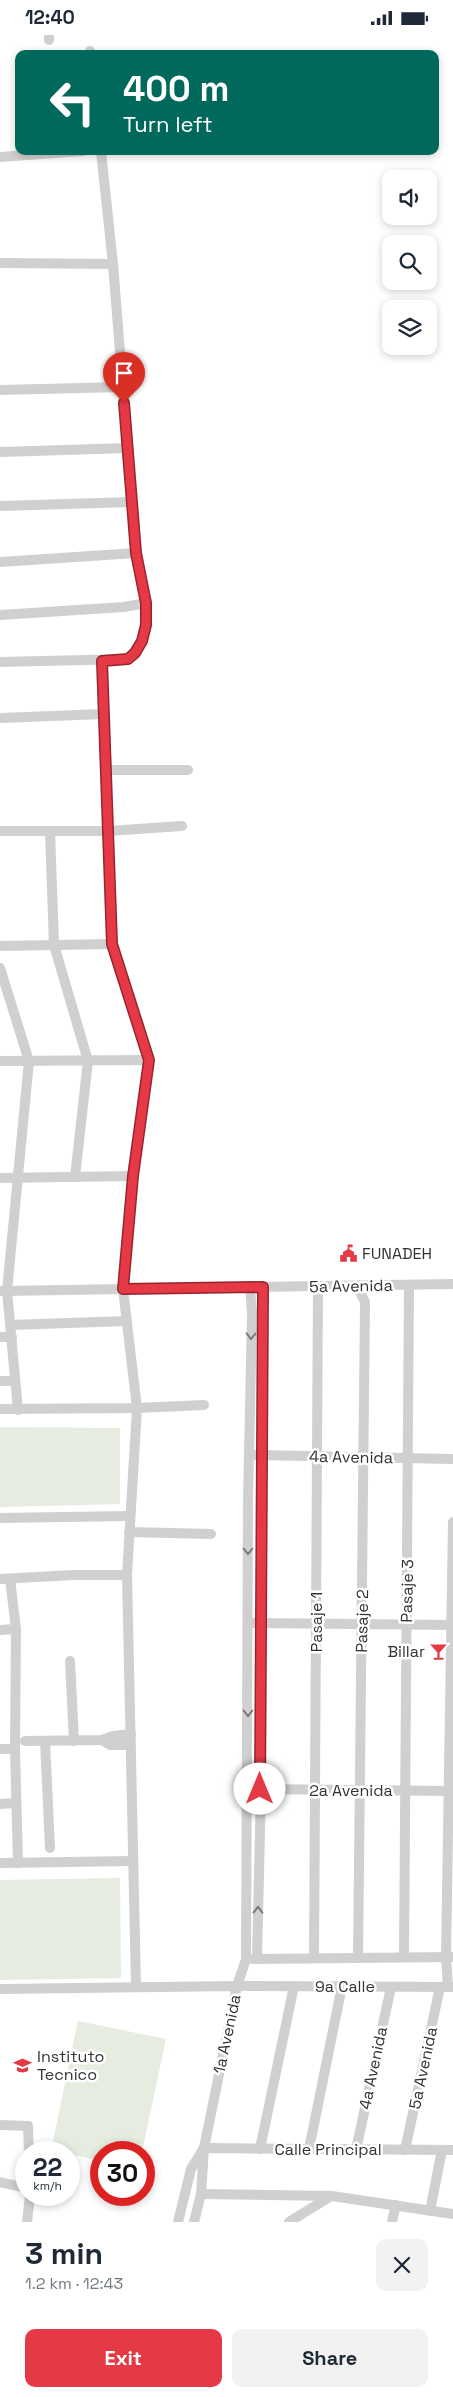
<!DOCTYPE html>
<meta charset="utf-8">
<style>
:root{--surface:#fff;--page:#f2f2f3;--text:#1f2937;--muted:#747a83;--accent:#e63946}
body{margin:0;font-family:"Space Grotesk",sans-serif;background:var(--page);color:var(--text);height:100vh;display:flex;flex-direction:column;font-size:19px;white-space:nowrap}
*{box-sizing:border-box;margin:0}
p{font-size:16px;color:var(--muted)}
.icon{flex:none;width:28px;height:28px;fill:none;stroke:currentColor;stroke-width:2;stroke-linecap:round;stroke-linejoin:round}
.map{position:relative;height:2187px;overflow:hidden}
.panel{display:flex;flex-direction:column;background:var(--surface);flex:1}
.panel>*{flex:none}
.banner{position:absolute;left:15px;top:15px;width:424px;height:105px;border-radius:10px;box-shadow:0 2px 8px #0003;background:#00695c;color:#fff;overflow:hidden}
.tools{position:absolute;left:382px;top:135px;display:grid;gap:10px}
.tools a{display:grid;place-items:center;width:55px;height:55px;border-radius:10px;background:var(--surface);box-shadow:0 2px 8px #0003;font-size:25px}
.speed{position:absolute;left:15px;top:2106px;display:flex;gap:10px;font-size:25px;font-weight:700;text-align:center}
.speed>*{display:grid;place-content:center;width:65px;height:65px;border-radius:50%;background:var(--surface);box-shadow:0 2px 8px #0003;line-height:1}
.speed small{font-size:12px;font-weight:400}
.speed .limit{border:8px solid #d22;background:#fff;color:#111}
.pin{position:absolute;display:grid;place-items:center;width:42px;height:42px;color:#fff;margin:-51px -21px;border-radius:50% 50% 50% 0;rotate:-45deg;box-shadow:0 0 5px #0007}
.pin .icon{rotate:45deg}
.me{position:absolute;width:55px;margin:-28px;rotate:0deg;stroke-linejoin:round;filter:drop-shadow(0 0 4px #0008)}
.turn{display:flex;align-items:center;gap:18px;height:105px;padding:0 25px;font-size:22px}
.turn .icon{width:65px;height:65px;stroke-width:2.5}
.turn b{display:block;font-size:35px;line-height:42px}
.round{display:grid;place-items:center;flex:none;width:52px;height:52px;border-radius:10px;background:var(--page)}
.overview{display:flex;align-items:center;justify-content:space-between;height:85px;padding:0 25px}
h1{font-size:30px;font-weight:800;line-height:38px}
.cta{display:flex;gap:10px;margin-top:auto;padding:10px 25px}
.cta a{flex:1;height:58px;border-radius:10px;background:var(--accent);color:#fff;font-size:20px;font-weight:800;line-height:58px;text-align:center}
.cta a+a{background:var(--page);color:var(--text)}
.status{display:flex;justify-content:space-between;align-items:center;height:35px;padding:0 25px;background:var(--surface);direction:ltr}
.status svg{height:14px;fill:currentColor}
.map>svg:first-child{display:block}
.green{fill:#e6ecdf}
.lines{fill:none;stroke-linecap:round;stroke-linejoin:round}
.street{stroke:#d0d0d0;stroke-width:10}
.oneway{stroke:#7a7a7a}
.route-casing{stroke:#96252e;stroke-width:12}
.route{stroke:#e63946;stroke-width:9}
.labels{text-anchor:middle;dominant-baseline:central;stroke-width:5;stroke-linejoin:round;paint-order:stroke}
.poi-label{font-size:16px;fill:#333;stroke:#fff;text-anchor:start}
.street-label{font-size:16px;fill:#333;stroke:#fff}
</style>
<div class="status"><b>12:40</b><svg viewBox="0 0 49 12"><path d="M0 12V9h3v3zM5 12V6h3v6zM10 12V3h3v9zM15 12V0h3v12zM26 1h20v11H26zM47 4h2v5h-2z"/></svg></div>
<div class="map">
<svg width="453" height="2187" viewBox="0 0 453 2187">
<rect width="100%" height="100%" fill="#fff"/>
<g class="green">
<polygon points="0,1392 120,1393 120,1469 0,1472"/>
<polygon points="120,1843 121,1943 0,1945 0,1845"/>
<polygon points="78,1986 166,2004 142,2117 101,2118 101,2126 69,2119 69,2118 51,2116"/>
</g>
<g class="lines">
<g class="street">
<polyline points="49,0 49,5"/>
<polyline points="90,16 90,19"/>
<polyline points="0,122 83,116"/>
<polyline points="0,228 113,229"/>
<polyline points="0,355 123,352"/>
<polyline points="0,417 128,413"/>
<polyline points="0,471 132,467"/>
<polyline points="0,527 136,518"/>
<polyline points="0,580 124,572 146,568"/>
<polyline points="102,626 112,909 149,1025 133,1141 123,1254 137,1373 127,1540 136,1952"/>
<polyline points="0,627 128,624 142,606 146,590 146,568 136,518 113,229 101,116"/>
<polyline points="0,683 104,679"/>
<polyline points="106,735 188,735"/>
<polyline points="0,796 108,796 182,791"/>
<polyline points="50,796 54,910 88,1026 75,1142"/>
<polyline points="0,911 112,909"/>
<polyline points="0,933 29,1026 7,1256 18,1375"/>
<polyline points="0,1026 149,1025"/>
<polyline points="0,1143 133,1141"/>
<polyline points="357,1251 365,1267 358,1923"/>
<polyline points="250,1252 252,1279 248,1467 246,1924 237,1951 453,1952"/>
<polyline points="0,1256 453,1249"/>
<polyline points="10,1290 127,1286"/>
<polyline points="0,1302 12,1302"/>
<polyline points="0,1346 15,1346"/>
<polyline points="0,1374 137,1373 204,1370"/>
<polyline points="256,1420 453,1424"/>
<polyline points="0,1483 129,1481"/>
<polyline points="129,1497 211,1499"/>
<polyline points="0,1544 74,1540 127,1540"/>
<polyline points="10,1544 16,1594 15,1714 18,1828"/>
<polyline points="253,1588 453,1590"/>
<polyline points="0,1595 16,1594"/>
<polyline points="70,1626 74,1706"/>
<polyline points="102,1705 110,1710 131,1710"/>
<polyline points="25,1706 102,1705 113,1701 131,1699"/>
<polyline points="45,1706 50,1813"/>
<polyline points="0,1714 15,1714"/>
<polyline points="254,1754 453,1756"/>
<polyline points="0,1769 16,1768"/>
<polyline points="0,1828 133,1826"/>
<polyline points="404,1922 409,1250"/>
<polyline points="314,1923 318,1251"/>
<polyline points="252,1924 453,1922"/>
<polyline points="257,1924 261,1754 263,1252"/>
<polyline points="448,1952 446,1922 453,1487"/>
<polyline points="0,1954 237,1951 204,2113 191,2134 178,2187"/>
<polyline points="0,2090 28,2091 29,2118"/>
<polyline points="260,2114 294,1951"/>
<polyline points="309,2114 342,1951"/>
<polyline points="356,2115 391,1952"/>
<polyline points="405,2115 440,1952"/>
<polyline points="0,2147 26,2153"/>
<polyline points="201,2159 332,2161 453,2179"/>
<polyline points="430,2176 442,2115"/>
<polyline points="27,2187 30,2160"/>
<polyline points="194,2187 201,2159 204,2113 453,2115"/>
<polyline points="289,2187 331,2161"/>
<polyline points="392,2187 396,2170"/>
</g>
</g>
<defs><path id="oneway-chevron" d="M-2-3.5L2.5 0L-2 3.5" fill="none" stroke-width="1.6" stroke-linecap="round" stroke-linejoin="round" transform="scale(1.25)"/></defs>
<g class="oneway">
<use href="#oneway-chevron" transform="translate(251 1301) rotate(91)"/>
<use href="#oneway-chevron" transform="translate(248 1516) rotate(90)"/>
<use href="#oneway-chevron" transform="translate(248 1678) rotate(90)"/>
<use href="#oneway-chevron" transform="translate(258 1875) rotate(-89)"/>
</g>
<g class="lines">
<defs>
<polyline id="route" points="124,368 136,518 146,568 146,590 142,606 135,618 128,624 102,626 112,909 149,1025 133,1141 123,1254 263,1252 260,1754"/>
</defs>
<use href="#route" class="route-casing"/>
<use href="#route" class="route"/>
</g>
<defs>
<symbol id="civic-bare" viewBox="-9 -9 18 18"><path d="M-.6-6.5H3V-4.5H.6V-3L4-1V1h2V6H-6V1h2V-1L-.6-3ZM-1.2 2.5V6h2.4V2.5Z" fill="#e63946" stroke="#fff" stroke-width="2.5" paint-order="stroke"/></symbol>
<symbol id="bar-bare" viewBox="-9 -9 18 18"><path d="M-6-5H6L.8 .8V4.5H3.5V6h-7V4.5H-.8V.8Z" fill="#e63946" stroke="#fff" stroke-width="2.5" paint-order="stroke"/></symbol>
<symbol id="school-bare" viewBox="-9 -9 18 18"><path d="M0-5L7-2L0 1L-7-2ZM-4 1L0 2.5L4 1V4Q0 6-4 4Z" fill="#e63946" stroke="#fff" stroke-width="2.5" paint-order="stroke"/></symbol>
</defs>
<g fill-rule="evenodd">
<use href="#civic-bare" x="336" y="1206" width="25" height="25"/>
<use href="#bar-bare" x="426" y="1604" width="25" height="25"/>
<use href="#school-bare" x="10" y="2018" width="25" height="25"/>
</g>
<g class="labels">
<g class="poi-label">
<text x="362" y="1218">FUNADEH</text>
<text x="425" y="1616" text-anchor="end">Billar</text>
<text x="37" y="2021">Instituto<tspan x="37" dy="18">Tecnico</tspan></text>
</g>
<g class="street-label">
<text transform="translate(351 1251) rotate(-1)">5a Avenida</text>
<text transform="translate(351 1422) rotate(1)">4a Avenida</text>
<text transform="translate(407 1556) rotate(-89)">Pasaje 3</text>
<text transform="translate(362 1586) rotate(-89)">Pasaje 2</text>
<text transform="translate(316 1587) rotate(-90)">Pasaje 1</text>
<text x="351" y="1755">2a Avenida</text>
<text x="345" y="1951">9a Calle</text>
<text transform="translate(227 1999) rotate(-78)">1a Avenida</text>
<text transform="translate(373 2033) rotate(-78)">4a Avenida</text>
<text transform="translate(423 2033) rotate(-78)">5a Avenida</text>
<text x="328" y="2114">Calle Principal</text>
</g>
</g>
</svg>
<div class="tools">
<a><svg class="icon" aria-label="sound" viewBox="0 0 24 24"><path d="M4 9h4l5-4v14l-5-4H4zM17 9q2 3 0 6"/></svg></a>
<a><svg class="icon" aria-label="search" viewBox="0 0 24 24"><circle cx="10" cy="10" r="6"/><path d="M15 15l6 6"/></svg></a>
<a><svg class="icon" aria-label="layers" viewBox="0 0 24 24"><path d="M12 4l9 5-9 5-9-5zM3 14l9 5 9-5"/></svg></a>
</div>
<div class="speed"><div>22<small>km/h</small></div><div class="limit">30</div></div>
<div class="pin" style="left:124px;top:368px;background:#d93025"><svg class="icon" aria-label="arrive" viewBox="0 0 24 24"><path d="M6 21V4h12l-3 4 3 4H6"/></svg></div>
<svg class="me" style="left:260px;top:1754px" viewBox="-20 -20 40 40"><circle r="19" fill="#fff"/><path d="M0-13L10 11 0 6-10 11z" fill="#e63946"/></svg>
<div class="banner">
<div class="turn"><svg class="icon" aria-label="left" viewBox="0 0 24 24"><path d="M17 20v-9H6M10 6l-5 5 5 5"/></svg><div><b>400 m</b>Turn left</div></div>
</div>
</div>
<section class="panel">
<div class="overview"><div><h1>3 min</h1><p>1.2 km · 12:43</p></div><a class="round"><svg class="icon" aria-label="close" viewBox="0 0 24 24"><path d="M6 6l12 12M18 6L6 18"/></svg></a></div>
<div class="cta"><a>Exit</a><a>Share</a></div>
</section>
